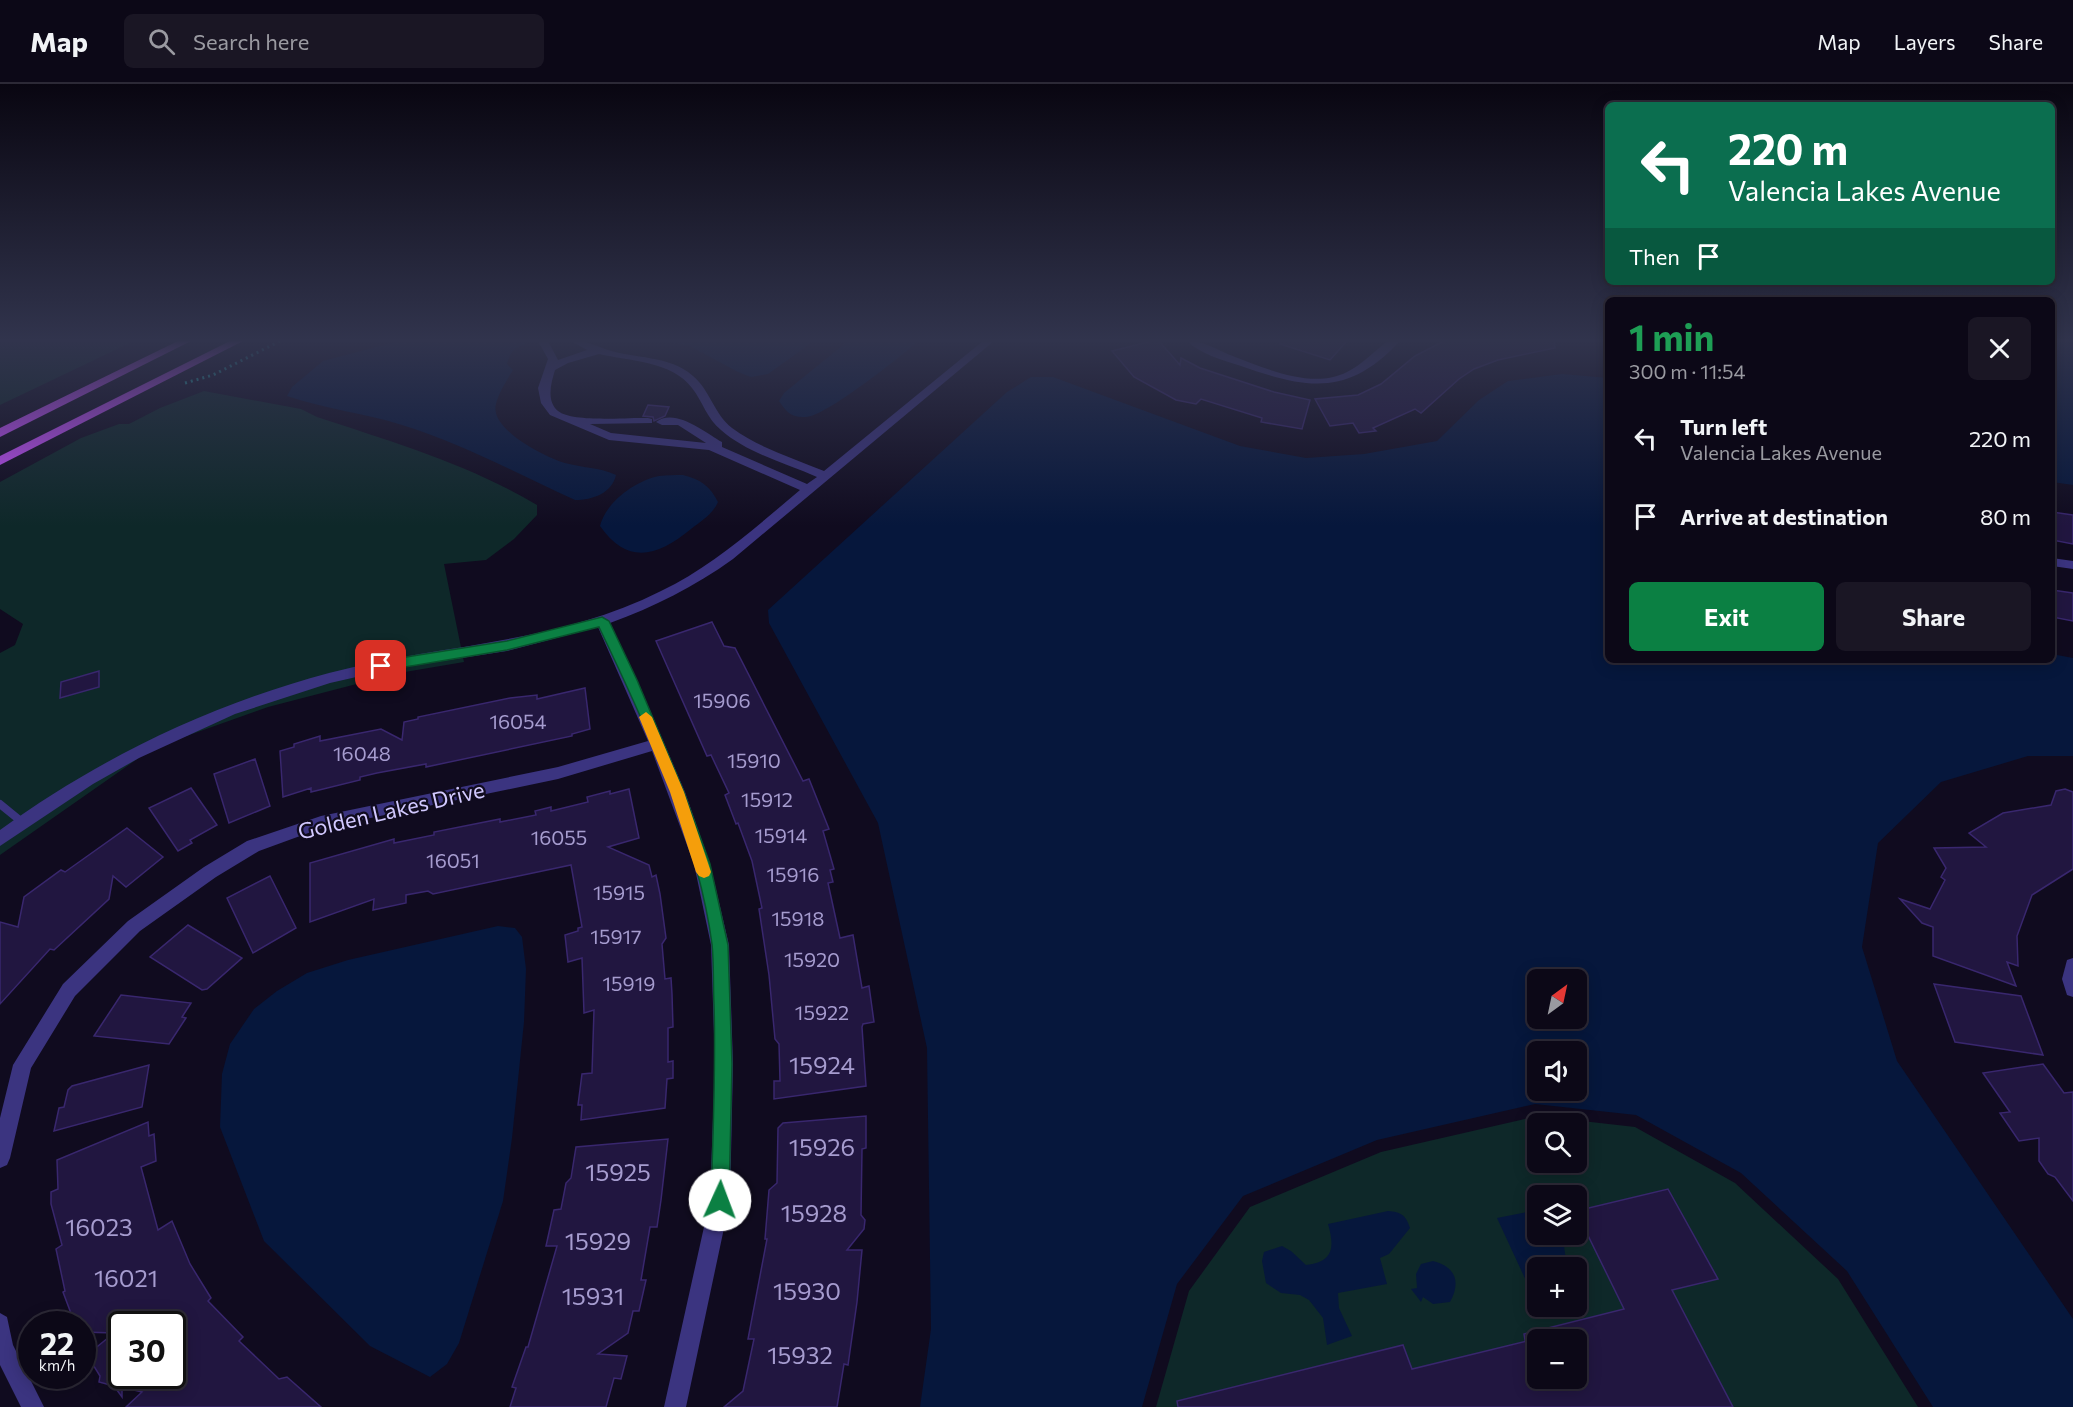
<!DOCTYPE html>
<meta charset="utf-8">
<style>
:root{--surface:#0c0817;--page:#1a1624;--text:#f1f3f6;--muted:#9a9aa1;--line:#2c2936;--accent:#0b8043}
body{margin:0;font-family:Commissioner,sans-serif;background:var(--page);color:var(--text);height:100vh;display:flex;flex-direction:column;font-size:22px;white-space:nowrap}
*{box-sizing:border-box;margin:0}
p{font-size:20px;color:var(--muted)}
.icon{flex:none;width:33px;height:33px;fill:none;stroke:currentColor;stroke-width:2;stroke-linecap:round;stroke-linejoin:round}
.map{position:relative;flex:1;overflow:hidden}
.sheet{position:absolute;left:1605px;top:213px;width:450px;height:366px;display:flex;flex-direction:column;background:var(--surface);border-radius:9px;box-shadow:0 3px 15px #0003,0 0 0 2px var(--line)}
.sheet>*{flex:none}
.guide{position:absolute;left:1605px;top:18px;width:450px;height:183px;border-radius:9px;box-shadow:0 3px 15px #0003,0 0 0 2px var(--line);background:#0b6e4f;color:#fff;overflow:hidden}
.needle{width:39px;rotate:33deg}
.controls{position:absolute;left:1527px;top:885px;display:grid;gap:12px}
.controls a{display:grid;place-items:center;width:60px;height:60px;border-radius:9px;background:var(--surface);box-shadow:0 3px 15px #0003,0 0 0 2px var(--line);font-size:30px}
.speed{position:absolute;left:18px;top:1227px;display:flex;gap:12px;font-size:30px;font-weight:700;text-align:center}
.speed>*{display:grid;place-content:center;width:78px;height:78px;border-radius:50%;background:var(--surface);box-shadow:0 3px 15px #0003,0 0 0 2px var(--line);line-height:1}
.speed small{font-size:15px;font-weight:400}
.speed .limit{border:3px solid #111;border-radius:9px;background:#fff;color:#111}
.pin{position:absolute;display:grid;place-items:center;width:51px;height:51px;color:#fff;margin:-26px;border-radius:12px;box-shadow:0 3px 9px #0006}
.me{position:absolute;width:66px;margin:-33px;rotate:2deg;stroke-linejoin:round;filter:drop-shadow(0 0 4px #0008)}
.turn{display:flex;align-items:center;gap:21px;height:126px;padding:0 24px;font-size:27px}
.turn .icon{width:78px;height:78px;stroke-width:2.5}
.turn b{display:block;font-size:42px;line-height:51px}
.then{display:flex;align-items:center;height:57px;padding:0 24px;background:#0003;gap:12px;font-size:22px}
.round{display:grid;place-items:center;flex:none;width:63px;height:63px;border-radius:9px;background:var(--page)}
.summary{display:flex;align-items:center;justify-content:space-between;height:102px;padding:0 24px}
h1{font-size:36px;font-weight:700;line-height:45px;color:#1e9e55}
.action{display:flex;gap:12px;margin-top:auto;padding:12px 24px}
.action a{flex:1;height:69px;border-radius:9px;background:var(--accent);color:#fff;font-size:24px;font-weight:700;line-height:69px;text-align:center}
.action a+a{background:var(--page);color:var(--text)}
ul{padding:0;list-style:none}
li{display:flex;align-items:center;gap:18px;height:78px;padding:0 24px}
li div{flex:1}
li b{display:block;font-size:22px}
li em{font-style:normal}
header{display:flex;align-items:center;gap:36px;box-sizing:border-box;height:84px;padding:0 30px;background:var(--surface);border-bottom:2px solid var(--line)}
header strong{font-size:28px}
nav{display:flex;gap:33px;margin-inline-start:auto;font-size:21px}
.search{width:420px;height:54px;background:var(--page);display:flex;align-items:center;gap:15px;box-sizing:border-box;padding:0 21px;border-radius:9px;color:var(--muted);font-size:22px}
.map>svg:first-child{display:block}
.green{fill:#0e2829;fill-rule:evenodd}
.water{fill:#06173c;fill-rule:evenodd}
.building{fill:#211640;stroke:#39276e;stroke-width:1.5;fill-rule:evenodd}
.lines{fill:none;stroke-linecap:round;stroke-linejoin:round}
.path{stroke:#27b4b4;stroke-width:3;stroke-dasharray:2 4;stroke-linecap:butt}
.service{stroke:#3b3480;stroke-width:8}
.minor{fill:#3b3480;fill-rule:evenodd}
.primary{fill:#c850ff;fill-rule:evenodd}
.route{fill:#0b8043;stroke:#07532c;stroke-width:1.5}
.slow{fill:#f59e0b}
.labels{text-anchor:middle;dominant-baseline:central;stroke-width:4.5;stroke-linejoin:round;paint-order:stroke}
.number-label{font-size:20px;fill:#a69ccf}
.street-label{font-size:22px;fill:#d2c9ff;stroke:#100b1f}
.near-number-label{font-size:24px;fill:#a69ccf}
</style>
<header>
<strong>Map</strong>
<div class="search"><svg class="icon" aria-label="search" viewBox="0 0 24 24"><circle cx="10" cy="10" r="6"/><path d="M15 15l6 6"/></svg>Search here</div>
<nav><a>Map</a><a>Layers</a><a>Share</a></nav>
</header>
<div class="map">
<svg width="2073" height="1323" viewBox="0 0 2073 1323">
<rect width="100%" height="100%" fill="#100b1f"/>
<g class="green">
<polygon points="0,257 134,257 0,321"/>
<path d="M204 307 301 325 317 333C393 358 468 380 537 421V431L514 455 486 476 444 480 464 578 399 589 268 623 153 664 0 771V569L15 561 23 540 0 525V398L81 354 119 340H129L160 324Z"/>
<path d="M1538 1032 1635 1043 1735 1099 1838 1195 1918 1323H1156L1189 1207 1250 1123 1381 1068ZM1538 1040H1576V1078H1538ZM1538 1112H1576V1150H1538ZM1538 1184H1576V1222H1538ZM1538 1256H1576V1294H1538Z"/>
</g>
<g class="water">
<path d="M399 257H537C521 261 511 263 507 280L513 286C507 296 499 308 496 320 489 345 545 373 565 379 582 384 600 383 616 391 612 409 593 416 575 416 518 390 463 360 402 341 364 329 325 325 287 312L292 303 323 277Z"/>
<polygon points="658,257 814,257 768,290 751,293 738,288 688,261"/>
<path d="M848 257H919C901 272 825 333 806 333 792 334 786 328 779 317L784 309Z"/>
<polygon points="2052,257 2066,257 2073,261 2073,401 2052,398"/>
<path d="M1562 290 1608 294V576H2052V570L2073 574V672H2028L1941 698 1878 759 1862 863 1897 977 2073 1235V1323H1933L1847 1187 1741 1089 1636 1031 1535 1020 1377 1056 1243 1112 1177 1200 1142 1323H920L931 1245 927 964 878 739 769 539 768 526 1007 308 1031 293H1053L1240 362 1306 374 1364 370 1437 357 1479 316 1508 297ZM1538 896H1576V934H1538ZM1538 968H1576V1006H1538Z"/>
<path d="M683 391C700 395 710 402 718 418 713 430 701 437 691 445 658 472 628 482 600 442 606 418 635 397 659 392 667 391 675 391 683 391Z"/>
<polygon points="498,842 515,844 522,853 526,885 524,938 512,1054 503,1117 459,1259 447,1280 430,1293 370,1262 264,1157 220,1043 222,990 230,960 254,925 277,907 307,889 348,876"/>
<polygon points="1537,1126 1538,1150 1556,1151 1564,1162 1567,1183 1538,1184 1537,1213 1534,1214 1497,1134"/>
<path d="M1388 1127C1401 1128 1406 1131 1410 1144L1389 1170 1380 1174 1387 1200 1338 1209 1339 1224 1352 1252 1327 1261 1323 1234 1309 1216 1300 1211 1281 1209 1266 1199 1262 1177 1264 1168 1282 1162 1291 1167 1306 1181C1333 1178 1335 1164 1328 1140Z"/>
<path d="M1433 1177C1456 1183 1461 1198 1450 1218L1433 1220 1423 1213 1421 1218 1411 1205 1417 1204 1416 1190 1421 1180Z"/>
</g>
<g class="building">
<polygon points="1152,257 1159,257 1180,281 1181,274 1200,284 1274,308 1310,316 1302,345 1261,338 1262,334 1201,315 1196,320 1176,316 1134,293 1112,267"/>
<polygon points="1280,257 1347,257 1330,276 1280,260"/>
<polygon points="1444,257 1554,257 1555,264 1498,276 1474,285 1459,295 1421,329 1415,325 1373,344 1376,347 1359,349 1353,339 1330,342 1315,315 1358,311 1381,300 1415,272"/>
<polygon points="648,321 669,323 665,332 654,337 653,333 643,332"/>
<polygon points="2052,428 2073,431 2073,460 2052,456"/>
<polygon points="2052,506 2073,509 2073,537 2052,533"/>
<polygon points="712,538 724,562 735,564 803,697 809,695 829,745 823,747 834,785 830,786 833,798 828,799 840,854 853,851 862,904 869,902 874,938 863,940 862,943 866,1002 774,1015 774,997 780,997 779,960 775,955 769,891 759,825 762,824 752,777 738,739 736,740 725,711 729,709 711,671 707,672 656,557"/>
<polygon points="99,587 99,603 60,614 61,598"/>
<polygon points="585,604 590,645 572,650 572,652 426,683 426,680 377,689 360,693 360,696 311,708 311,704 283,713 280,667 294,663 294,660 320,652 320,657 381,645 402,656 404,638 418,635 418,633 510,614 537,611 537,615"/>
<polygon points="255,675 270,722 229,739 214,690"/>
<polygon points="191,704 217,741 190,756 192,759 178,767 149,724"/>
<polygon points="629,705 639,754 608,763 649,781 652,793 656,791 660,810 666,854 662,860 665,895 671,894 672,910 673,943 668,944 668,978 673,977 673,994 667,995 665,1024 581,1036 582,1021 578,1021 582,990 592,989 594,926 584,929 582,874 568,878 565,851 578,847 578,844 582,843 571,781 433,810 428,807 406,811 406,819 373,826 374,815 310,838 310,779 394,755 394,759 434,751 434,748 500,735 500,738 536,731 535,727 551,723 551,727 588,718 587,713 610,707 610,710"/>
<polygon points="2065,705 2073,708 2073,785 2032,811 2017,852 2018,882 2007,878 2016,902 1933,872 1933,843 1922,839 1900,815 1930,825 1945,796 1941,793 1946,784 1934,764 1986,763 1969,749 2003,729 2051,721 2056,707"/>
<polygon points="127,744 163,773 126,803 113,792 109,815 54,866 50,865 0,920 0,838 18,843 24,813 61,786 65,788"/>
<polygon points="270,792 296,844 253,869 227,814"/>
<polygon points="188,841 242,874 207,905 202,906 150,873"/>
<polygon points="1934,900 2021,912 2043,971 1955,958"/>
<polygon points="121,911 191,919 182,933 186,934 169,960 94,952"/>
<polygon points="2043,980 2064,1009 2073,1008 2073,1117 2055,1093 2048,1090 2039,1077 2039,1054 2019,1057 2000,1029 2010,1028 1983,989"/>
<polygon points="149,981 142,1023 54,1047 59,1024 64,1023 68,1006 72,1002"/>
<polygon points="866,1032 866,1064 862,1065 861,1131 865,1136 864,1145 847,1166 862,1166 857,1218 848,1281 844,1280 837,1323 724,1323 743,1307 754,1255 748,1255 767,1155 765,1155 769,1106 777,1099 778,1044 783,1039"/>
<path d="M148 1038 149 1052 154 1050 156 1077 141 1083 158 1146 172 1137 190 1180 211 1214 208 1217 243 1253 239 1257 279 1295 287 1293 321 1323H126L142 1308 122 1303V1313L114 1302 99 1298 100 1292 87 1271 114 1249 82 1248V1240H75L63 1208 65 1207 56 1165 62 1161 51 1120V1108L58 1105 57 1076ZM122 1240H172V1292H122Z"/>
<polygon points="668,1055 661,1116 657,1143 650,1143 641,1196 646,1196 639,1227 633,1227 628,1249 598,1270 627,1272 621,1295 614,1294 606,1323 510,1323 516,1304 512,1303 526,1263 528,1263 557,1162 546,1162 554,1126 561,1125 566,1099 571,1094 576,1063"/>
<path d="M1668 1105 1718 1195 1672 1206 1733 1323H1178L1177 1317 1403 1261 1412 1285 1531 1256H1525L1524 1250 1624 1225 1576 1127ZM1538 1256H1576V1294H1538Z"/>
</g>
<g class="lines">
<polyline class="path" points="185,299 213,291 280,257"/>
<polyline class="service" points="0,720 22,738"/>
<g class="minor">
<path d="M538 257H548L558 276 587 266 571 257C583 256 594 261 605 265 634 275 670 271 693 292 710 306 714 330 732 344 759 364 793 374 824 387L983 257H994L733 475C694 503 654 523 610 539L637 596 685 708 710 780 729 861 733 980 730 1116 686 1323H664L710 1116 715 980 711 861 694 780 652 667 558 695 322 744 259 767 216 793 140 847 75 912 31 984 10 1074 7 1081 0 1084V1034L13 981 63 900 128 837 204 783 247 757 321 732 558 683 648 657 598 543 507 567 396 584 330 599 235 630 139 674 93 700 0 762V746C100 674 209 621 329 589 442 559 554 561 661 507 713 482 756 443 800 406L709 366 609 356 550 331 541 319 538 304 548 275ZM599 270C629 277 672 277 692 304 703 318 707 335 721 346 747 369 785 379 817 393L807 400 722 363V358C706 349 675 323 656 338L662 341H678L706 359 611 349 590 340 652 339V335L648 334C628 333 573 339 558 327 546 317 551 299 555 286L568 279Z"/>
<path d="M1187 257C1202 256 1216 265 1230 271 1264 284 1312 306 1347 288 1363 280 1374 267 1388 257H1400C1348 313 1307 305 1241 282 1223 276 1200 270 1187 257Z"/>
<polygon points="2052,474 2073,477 2073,485 2052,482"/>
<polygon points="2073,874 2073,913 2067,911 2062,895 2067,876"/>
<polygon points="0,1229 7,1233 13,1261 44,1323 21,1323 0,1281"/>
</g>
<g class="primary">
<polygon points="178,257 191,257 0,353 0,344"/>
<polygon points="230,257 243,257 0,381 0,372"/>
</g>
</g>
<linearGradient id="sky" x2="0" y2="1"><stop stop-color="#090611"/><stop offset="0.58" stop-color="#31344d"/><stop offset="1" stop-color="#31344d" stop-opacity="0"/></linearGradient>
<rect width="2073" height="442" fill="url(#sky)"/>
<path class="route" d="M602 533 609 537 637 596 684 708 710 780 728 861 732 980 729 1116 726 1122 720 1125 714 1122 711 1116C713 1050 716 985 714 920 713 900 714 879 712 860 698 754 645 639 599 543L507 566 381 587 375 582 381 577 507 557Z"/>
<polygon class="slow" points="646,628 652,633 684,708 711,788 709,792 704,794 699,792 696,788 670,708 639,633"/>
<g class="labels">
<g class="number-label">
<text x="722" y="616">15906</text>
<text x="518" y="637">16054</text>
<text x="362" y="669">16048</text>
<text x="754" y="676">15910</text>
<text x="767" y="715">15912</text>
<text x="781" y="751">15914</text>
<text x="559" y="753">16055</text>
<text x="453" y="776">16051</text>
<text x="793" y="790">15916</text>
<text x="619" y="808">15915</text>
<text x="798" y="834">15918</text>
<text x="616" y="852">15917</text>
<text x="812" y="875">15920</text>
<text x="629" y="899">15919</text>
<text x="822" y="928">15922</text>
</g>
<g class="street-label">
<text transform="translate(391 726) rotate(-13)">Golden Lakes Drive</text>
</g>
<g class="near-number-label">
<text x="822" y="980">15924</text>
<text x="822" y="1062">15926</text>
<text x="618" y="1087">15925</text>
<text x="814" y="1128">15928</text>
<text x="99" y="1142">16023</text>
<text x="598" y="1156">15929</text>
<text x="126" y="1193">16021</text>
<text x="807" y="1206">15930</text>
<text x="593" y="1211">15931</text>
<text x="800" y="1270">15932</text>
</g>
</g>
</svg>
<div class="controls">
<a><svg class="needle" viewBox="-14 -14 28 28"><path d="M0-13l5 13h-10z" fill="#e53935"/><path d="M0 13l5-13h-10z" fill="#9a9aa1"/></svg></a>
<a><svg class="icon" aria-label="sound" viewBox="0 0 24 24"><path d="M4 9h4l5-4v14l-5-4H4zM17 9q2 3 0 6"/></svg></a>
<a><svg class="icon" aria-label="search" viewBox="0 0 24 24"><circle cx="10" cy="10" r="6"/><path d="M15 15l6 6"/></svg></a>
<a><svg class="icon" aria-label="layers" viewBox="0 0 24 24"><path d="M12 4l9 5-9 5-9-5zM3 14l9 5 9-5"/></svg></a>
<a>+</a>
<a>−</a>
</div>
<div class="speed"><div>22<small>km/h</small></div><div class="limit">30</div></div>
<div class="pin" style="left:381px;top:582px;background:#d93025"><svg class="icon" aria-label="arrive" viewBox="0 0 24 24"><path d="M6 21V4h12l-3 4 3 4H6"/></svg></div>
<svg class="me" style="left:720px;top:1116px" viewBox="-20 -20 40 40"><circle r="19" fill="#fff"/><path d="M0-13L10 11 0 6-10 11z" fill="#0b8043"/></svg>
<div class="guide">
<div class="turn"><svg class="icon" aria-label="left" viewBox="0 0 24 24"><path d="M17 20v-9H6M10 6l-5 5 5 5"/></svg><div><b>220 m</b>Valencia Lakes Avenue</div></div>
<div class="then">Then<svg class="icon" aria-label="arrive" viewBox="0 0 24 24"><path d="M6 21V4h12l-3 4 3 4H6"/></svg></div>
</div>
<section class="sheet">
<div class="summary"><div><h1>1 min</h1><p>300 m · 11:54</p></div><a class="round"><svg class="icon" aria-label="close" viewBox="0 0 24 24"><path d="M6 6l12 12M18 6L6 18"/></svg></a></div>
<ul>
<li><svg class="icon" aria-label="left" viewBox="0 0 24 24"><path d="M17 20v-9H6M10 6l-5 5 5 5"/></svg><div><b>Turn left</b><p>Valencia Lakes Avenue</p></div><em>220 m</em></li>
<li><svg class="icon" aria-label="arrive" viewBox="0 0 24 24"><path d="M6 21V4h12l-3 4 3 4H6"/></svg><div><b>Arrive at destination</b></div><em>80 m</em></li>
</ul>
<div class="action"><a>Exit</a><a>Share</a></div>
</section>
</div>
